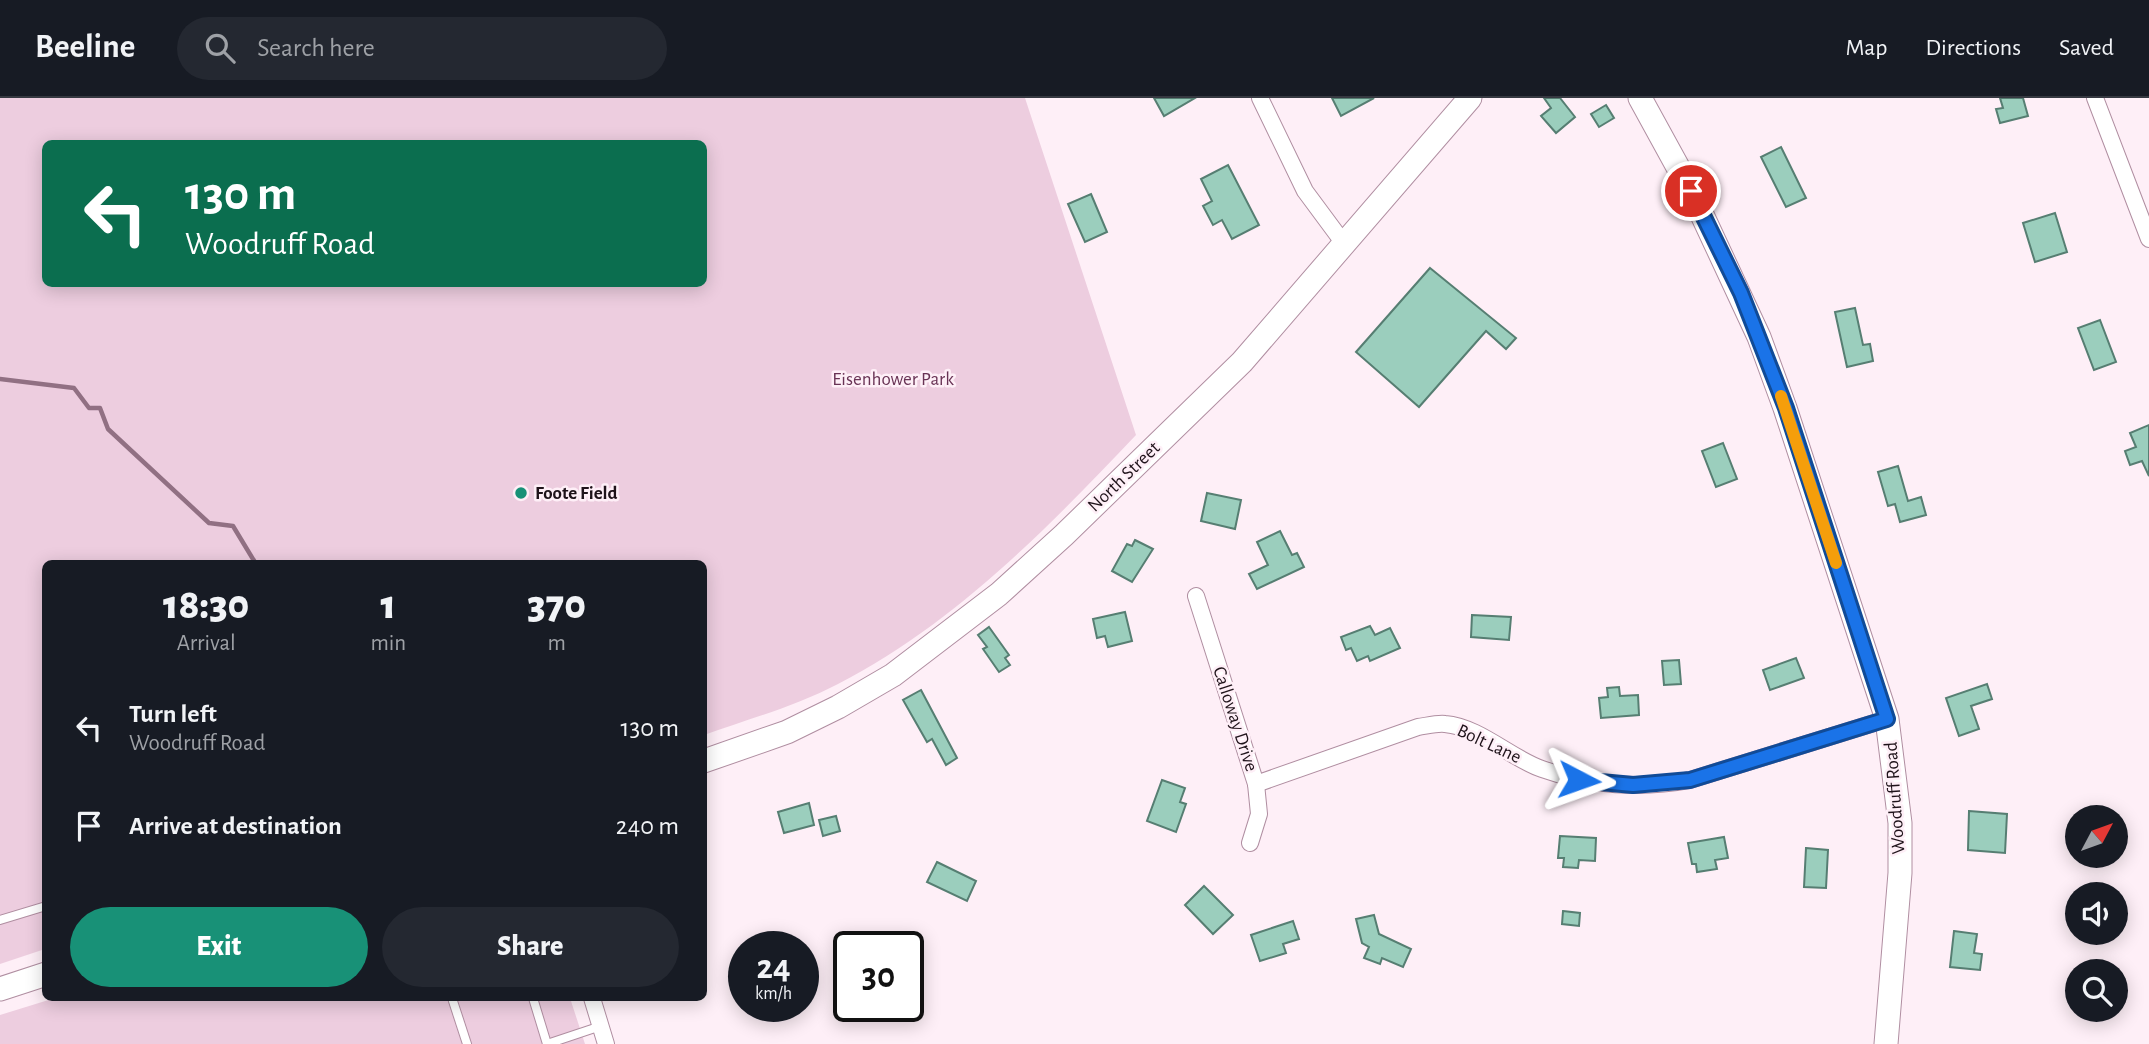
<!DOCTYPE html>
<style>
:root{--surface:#171b24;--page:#242831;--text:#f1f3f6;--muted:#9ea1a6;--line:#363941;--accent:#189177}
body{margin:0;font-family:"Alegreya Sans",sans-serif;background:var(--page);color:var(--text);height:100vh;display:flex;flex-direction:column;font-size:26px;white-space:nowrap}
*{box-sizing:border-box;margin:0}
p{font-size:23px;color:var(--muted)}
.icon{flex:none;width:38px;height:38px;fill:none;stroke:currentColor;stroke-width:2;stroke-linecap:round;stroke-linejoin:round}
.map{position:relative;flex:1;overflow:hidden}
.side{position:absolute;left:42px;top:462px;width:665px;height:441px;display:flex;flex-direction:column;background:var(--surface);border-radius:10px;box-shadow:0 4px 18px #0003}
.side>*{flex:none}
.top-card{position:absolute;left:42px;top:42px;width:665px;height:147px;border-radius:10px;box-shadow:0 4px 18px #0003;background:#0b6e4f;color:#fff;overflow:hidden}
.needle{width:46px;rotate:49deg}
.fabs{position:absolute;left:2065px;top:707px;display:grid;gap:14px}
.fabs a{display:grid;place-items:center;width:63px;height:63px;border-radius:50%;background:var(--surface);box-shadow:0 4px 18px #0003;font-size:35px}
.speed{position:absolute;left:728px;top:833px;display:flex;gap:14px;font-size:35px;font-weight:700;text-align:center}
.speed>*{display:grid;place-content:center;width:91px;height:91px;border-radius:50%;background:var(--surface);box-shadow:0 4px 18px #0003;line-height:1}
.speed small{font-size:18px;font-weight:400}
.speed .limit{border:4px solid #111;border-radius:10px;background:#fff;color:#111}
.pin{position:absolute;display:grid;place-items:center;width:60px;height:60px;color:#fff;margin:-30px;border:4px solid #fff;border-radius:50%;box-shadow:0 2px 7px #0007}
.me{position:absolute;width:77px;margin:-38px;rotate:94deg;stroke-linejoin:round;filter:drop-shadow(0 0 5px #0008)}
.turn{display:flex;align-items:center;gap:24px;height:147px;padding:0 28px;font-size:32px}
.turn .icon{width:91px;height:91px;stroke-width:2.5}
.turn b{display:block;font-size:49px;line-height:60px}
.eta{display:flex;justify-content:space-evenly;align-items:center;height:119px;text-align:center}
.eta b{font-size:42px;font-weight:800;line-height:49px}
.cta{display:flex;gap:14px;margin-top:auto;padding:14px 28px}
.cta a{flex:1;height:80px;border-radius:42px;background:var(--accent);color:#fff;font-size:28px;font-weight:800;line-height:80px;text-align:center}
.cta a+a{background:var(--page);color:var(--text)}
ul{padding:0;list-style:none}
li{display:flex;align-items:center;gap:21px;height:98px;padding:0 28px}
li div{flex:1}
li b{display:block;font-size:26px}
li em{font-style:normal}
header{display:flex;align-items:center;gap:42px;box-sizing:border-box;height:98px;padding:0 35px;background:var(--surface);border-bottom:2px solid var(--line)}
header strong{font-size:33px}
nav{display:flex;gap:38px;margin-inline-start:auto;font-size:24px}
.search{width:490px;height:63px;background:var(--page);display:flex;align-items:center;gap:18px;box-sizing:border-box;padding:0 24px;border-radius:38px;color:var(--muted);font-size:26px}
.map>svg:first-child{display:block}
.green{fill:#edcddf;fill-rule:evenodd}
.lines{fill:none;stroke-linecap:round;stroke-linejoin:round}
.stream{stroke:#917083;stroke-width:4.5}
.building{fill:#9bcebd;stroke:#567e72;stroke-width:2}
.lane-casing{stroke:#b08ea1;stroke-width:10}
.street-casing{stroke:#b08ea1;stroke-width:18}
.secondary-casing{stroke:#b08ea1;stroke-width:25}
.lane{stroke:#fff;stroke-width:8}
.street{stroke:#fff;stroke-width:16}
.secondary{stroke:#fff;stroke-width:23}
.route-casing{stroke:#114b97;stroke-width:18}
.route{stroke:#1a73e8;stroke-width:12}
.slow{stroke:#f59e0b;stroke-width:12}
.poi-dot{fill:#189177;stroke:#feeff7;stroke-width:2.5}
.labels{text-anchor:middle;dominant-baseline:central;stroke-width:5;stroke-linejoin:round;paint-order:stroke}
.park-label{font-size:19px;fill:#693355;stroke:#feeff7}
.street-label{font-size:19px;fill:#1f131a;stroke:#feeff7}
.poi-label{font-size:19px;font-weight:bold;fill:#1f131a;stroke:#feeff7;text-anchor:start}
</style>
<header>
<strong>Beeline</strong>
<div class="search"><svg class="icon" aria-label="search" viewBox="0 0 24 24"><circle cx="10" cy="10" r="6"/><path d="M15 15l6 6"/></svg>Search here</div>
<nav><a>Map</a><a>Directions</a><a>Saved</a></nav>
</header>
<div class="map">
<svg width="2149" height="946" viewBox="0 0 2149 946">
<rect width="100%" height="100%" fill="#feeff7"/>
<g class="green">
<path d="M0 0H1025L1136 337C1048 430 953 527 838 586 796 608 749 621 704 637V466H46L45 851 0 866ZM46 46H704V186H46Z"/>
<polygon points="55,900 570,900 585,946 0,946 0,917"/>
</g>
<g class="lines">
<polyline class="stream" points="0,281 74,290 89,310 100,310 108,331 209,425 233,428 256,466"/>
</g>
<g class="building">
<polygon points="1154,0 1195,0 1164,18"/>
<polygon points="1332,0 1374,0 1341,18"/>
<polygon points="1544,0 1560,0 1575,19 1556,35 1541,18 1551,10"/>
<polygon points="2000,0 2023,0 2028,18 2000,25 1996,11 2003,10"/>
<polygon points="1606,7 1614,20 1599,29 1591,16"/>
<polygon points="1781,49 1806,100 1786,109 1761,59"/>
<polygon points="1228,67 1259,127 1232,141 1222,122 1213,127 1203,108 1212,103 1201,81"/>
<polygon points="1091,96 1107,134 1085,144 1068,106"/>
<polygon points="2055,115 2067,154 2035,164 2023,125"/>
<polygon points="1430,170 1516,240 1506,251 1486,233 1419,309 1356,254"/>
<polygon points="1855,210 1863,247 1870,246 1873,263 1847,269 1835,214"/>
<polygon points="2100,222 2116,264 2094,272 2078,230"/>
<polygon points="2149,327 2149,378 2142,363 2130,367 2125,353 2136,349 2130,335"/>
<polygon points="1723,345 1737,381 1716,389 1702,353"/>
<polygon points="1898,368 1908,403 1921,399 1926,417 1900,424 1895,406 1888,408 1878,374"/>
<polygon points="1207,395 1241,402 1235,431 1201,423"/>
<polygon points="1280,433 1292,457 1297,455 1304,469 1257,491 1249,476 1268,467 1257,444"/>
<polygon points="1135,442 1153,451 1132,484 1112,473 1127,446 1132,448"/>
<polygon points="1125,514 1132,543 1108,549 1105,538 1097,540 1093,521"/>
<polygon points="1472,517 1511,519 1509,542 1471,539"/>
<polygon points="1370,528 1375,537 1390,530 1400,550 1370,563 1368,558 1357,563 1351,550 1346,552 1341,539"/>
<polygon points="989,529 1009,557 1005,560 1010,567 999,574 983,551 987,549 978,537"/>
<polygon points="1796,560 1804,580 1770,592 1763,572"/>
<polygon points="1679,562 1681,586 1664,587 1662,563"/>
<polygon points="1987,586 1992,601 1971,608 1979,631 1959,638 1946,600"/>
<polygon points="1619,589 1620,598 1638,597 1639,617 1601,620 1599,600 1608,599 1607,590"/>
<polygon points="921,592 957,660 946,667 932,641 927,644 903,602"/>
<polygon points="1162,682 1185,690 1180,704 1186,706 1176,734 1147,723"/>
<polygon points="809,705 814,727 784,735 778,714"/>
<polygon points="1969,713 2007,716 2005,755 1968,752"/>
<polygon points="836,718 840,733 823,738 819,722"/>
<polygon points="1560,738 1596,740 1595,763 1579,762 1578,770 1563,769 1564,760 1558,760"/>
<polygon points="1724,739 1728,760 1715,762 1717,771 1697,774 1696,766 1692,766 1688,745"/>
<polygon points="1806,750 1828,752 1826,790 1804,789"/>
<polygon points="937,764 976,783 967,803 927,784"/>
<polygon points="1204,788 1233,817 1213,836 1185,807"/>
<polygon points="1563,813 1580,815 1579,828 1562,826"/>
<polygon points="1374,817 1379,836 1411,851 1403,869 1382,860 1380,866 1364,860 1369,849 1362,845 1356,821"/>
<polygon points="1293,823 1299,841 1283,846 1286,855 1260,863 1251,837"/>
<polygon points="1954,833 1977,836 1974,855 1982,856 1980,872 1950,869"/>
</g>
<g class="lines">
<defs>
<g id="lane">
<polyline points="0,822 46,808"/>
<polyline points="452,900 467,946"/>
<polyline points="533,900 547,946"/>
<polyline points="547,946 601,928"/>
</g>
<g id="street">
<polyline points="1260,0 1305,93 1345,147"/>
<polyline points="2095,0 2149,141"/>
<polyline points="1196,498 1256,686 1259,716 1250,745"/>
<path d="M1256 686 1418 629C1426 628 1437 625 1445 626 1480 629 1510 660 1542 671 1589 688 1642 691 1690 682L1887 621"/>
<polyline points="592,900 606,946"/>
</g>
<g id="secondary">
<polyline points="1640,0 1691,93 1759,239 1785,310 1887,621 1900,725 1900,775 1886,946"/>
<polyline points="704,663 787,634 838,609 893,577 999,496 1064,437 1242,264 1470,0"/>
<polyline points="0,891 46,876"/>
</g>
</defs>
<use href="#lane" class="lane-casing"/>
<use href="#street" class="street-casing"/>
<use href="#secondary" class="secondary-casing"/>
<use href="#lane" class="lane"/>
<use href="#street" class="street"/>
<use href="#secondary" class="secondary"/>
</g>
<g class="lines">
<defs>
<polyline id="route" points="1579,682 1633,687 1690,682 1887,621 1786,310 1741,195 1691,93"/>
</defs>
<use href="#route" class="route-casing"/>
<use href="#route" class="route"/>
<polyline class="slow" points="1781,298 1836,465"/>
</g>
<circle class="poi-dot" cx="521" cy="395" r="7"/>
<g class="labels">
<g class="park-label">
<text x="893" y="281">Eisenhower Park</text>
</g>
<g class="street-label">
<text transform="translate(1124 379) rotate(-44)">North Street</text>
<text transform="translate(1235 621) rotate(72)">Calloway Drive</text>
<text transform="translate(1489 646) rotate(25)">Bolt Lane</text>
<text transform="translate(1895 700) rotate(-94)">Woodruff Road</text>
</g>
<g class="poi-label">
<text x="535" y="395">Foote Field</text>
</g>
</g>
</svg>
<div class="fabs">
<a><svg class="needle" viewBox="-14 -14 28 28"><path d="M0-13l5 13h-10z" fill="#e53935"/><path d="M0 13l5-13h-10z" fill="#9ea1a6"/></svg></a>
<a><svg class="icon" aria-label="sound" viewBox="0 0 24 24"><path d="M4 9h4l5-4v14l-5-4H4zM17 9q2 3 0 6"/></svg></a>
<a><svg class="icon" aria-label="search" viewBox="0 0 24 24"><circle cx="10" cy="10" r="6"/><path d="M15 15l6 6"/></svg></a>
</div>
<div class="speed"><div>24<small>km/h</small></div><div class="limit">30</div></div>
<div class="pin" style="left:1691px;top:93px;background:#d93025"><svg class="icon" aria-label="arrive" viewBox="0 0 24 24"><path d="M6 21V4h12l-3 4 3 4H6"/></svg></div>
<svg class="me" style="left:1579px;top:682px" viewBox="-20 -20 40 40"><path d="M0-17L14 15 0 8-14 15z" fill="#1a73e8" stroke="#fff" stroke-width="4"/></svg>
<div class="top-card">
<div class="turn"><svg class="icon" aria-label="left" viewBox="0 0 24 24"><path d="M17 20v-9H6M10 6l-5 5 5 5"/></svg><div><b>130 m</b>Woodruff Road</div></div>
</div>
<section class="side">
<div class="eta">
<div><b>18:30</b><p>Arrival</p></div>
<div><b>1</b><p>min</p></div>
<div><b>370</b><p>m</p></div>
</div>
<ul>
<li><svg class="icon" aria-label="left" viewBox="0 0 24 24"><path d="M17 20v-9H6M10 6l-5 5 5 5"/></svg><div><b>Turn left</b><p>Woodruff Road</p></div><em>130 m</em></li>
<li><svg class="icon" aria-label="arrive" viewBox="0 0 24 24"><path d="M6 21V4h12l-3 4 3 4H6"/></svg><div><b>Arrive at destination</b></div><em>240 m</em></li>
</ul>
<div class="cta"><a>Exit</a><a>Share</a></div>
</section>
</div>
